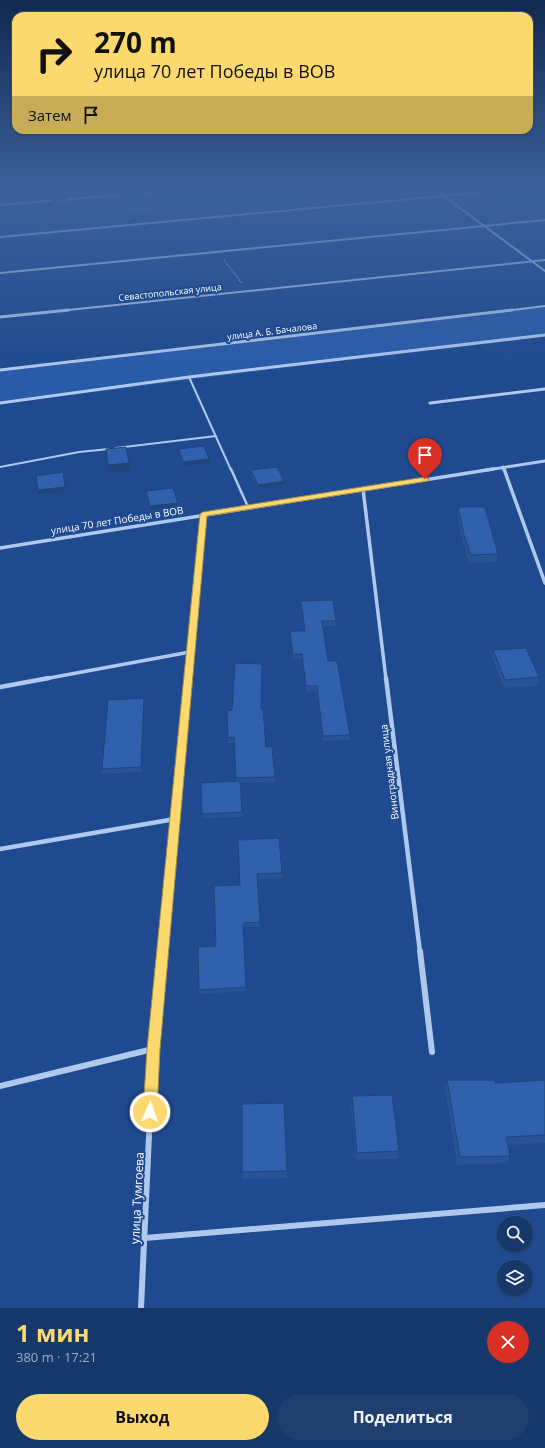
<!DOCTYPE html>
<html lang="ru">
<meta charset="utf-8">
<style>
:root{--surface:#17386b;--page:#203f71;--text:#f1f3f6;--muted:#9eacc1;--line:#36527e;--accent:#fbd96f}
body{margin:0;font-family:"Open Sans",sans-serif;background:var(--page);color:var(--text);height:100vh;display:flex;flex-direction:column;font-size:15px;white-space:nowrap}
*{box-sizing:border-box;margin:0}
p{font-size:13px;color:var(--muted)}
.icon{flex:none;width:22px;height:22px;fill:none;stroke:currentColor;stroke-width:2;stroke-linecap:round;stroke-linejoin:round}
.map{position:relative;height:1308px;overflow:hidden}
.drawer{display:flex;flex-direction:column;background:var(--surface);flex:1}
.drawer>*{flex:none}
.hud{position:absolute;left:12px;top:12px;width:521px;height:122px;border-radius:12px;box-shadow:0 1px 3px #0004,0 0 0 1px var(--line);background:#fbd96f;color:#111;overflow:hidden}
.controls{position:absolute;left:497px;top:1216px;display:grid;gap:8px}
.controls a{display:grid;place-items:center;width:36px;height:36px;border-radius:50%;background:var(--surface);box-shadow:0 1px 3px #0004,0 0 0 1px var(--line);font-size:20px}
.pin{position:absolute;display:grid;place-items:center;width:34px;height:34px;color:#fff;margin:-41px -17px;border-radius:50% 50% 50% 0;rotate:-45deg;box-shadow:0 0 4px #0007}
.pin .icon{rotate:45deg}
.me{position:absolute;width:44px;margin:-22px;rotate:3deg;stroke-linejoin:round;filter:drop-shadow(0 0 3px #0008)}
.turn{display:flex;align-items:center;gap:14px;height:84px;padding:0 16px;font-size:18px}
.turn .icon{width:52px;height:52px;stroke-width:2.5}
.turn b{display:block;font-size:28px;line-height:34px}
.then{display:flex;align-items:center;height:38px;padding:0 16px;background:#0003;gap:8px;font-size:15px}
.round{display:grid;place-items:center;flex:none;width:42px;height:42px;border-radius:21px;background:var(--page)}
.head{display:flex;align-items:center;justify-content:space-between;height:68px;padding:0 16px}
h1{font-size:24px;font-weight:700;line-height:30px;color:var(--accent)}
.button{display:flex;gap:8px;margin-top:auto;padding:8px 16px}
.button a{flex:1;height:46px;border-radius:24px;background:var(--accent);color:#111;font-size:16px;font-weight:700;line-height:46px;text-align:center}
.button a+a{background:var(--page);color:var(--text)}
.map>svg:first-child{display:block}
.green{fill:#295ca8}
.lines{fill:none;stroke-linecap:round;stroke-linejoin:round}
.path{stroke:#afc8ed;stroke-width:1.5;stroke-dasharray:1 1.5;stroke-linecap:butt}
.service-far1{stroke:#afc8ed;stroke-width:2}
.service{stroke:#afc8ed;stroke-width:2.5}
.minor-far4{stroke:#afc8ed;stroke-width:2}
.minor-far3{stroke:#afc8ed;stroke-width:3}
.minor-far2{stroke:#afc8ed;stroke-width:3.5}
.minor-far1{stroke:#afc8ed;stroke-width:4.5}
.minor{stroke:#afc8ed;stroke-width:6}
.wall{fill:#285395}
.shaded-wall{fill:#214479}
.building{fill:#2f61ad;stroke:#214479}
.route{fill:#fbd96f;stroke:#a38d48}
.labels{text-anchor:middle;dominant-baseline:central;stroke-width:4;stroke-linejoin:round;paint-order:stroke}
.far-street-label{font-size:9px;fill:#fff;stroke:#1f4a8f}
.street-label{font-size:10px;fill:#fff;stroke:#1f4a8f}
.near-street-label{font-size:12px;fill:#fff;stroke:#1f4a8f}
</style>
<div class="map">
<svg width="545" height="1308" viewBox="0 0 545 1308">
<rect width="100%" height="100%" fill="#1f4a8f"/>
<polygon class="green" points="545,306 545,335 0,404 0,370"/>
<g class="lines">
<polyline class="path" points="224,260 242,283"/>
<g class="service-far1">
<polyline points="189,377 231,470"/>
<polyline points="116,448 216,436"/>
<polyline points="0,467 79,452 109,449"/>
</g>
<polyline class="service" points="231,469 248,507"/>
<g class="minor-far4">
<polyline points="433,188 545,271"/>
<polyline points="0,205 202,188"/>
<polyline points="0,237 529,188"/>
<polyline points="0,273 545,220"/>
<polyline points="59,311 545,260"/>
<polyline points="504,311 545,306"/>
</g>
<g class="minor-far3">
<polyline points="0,317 69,310"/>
<polyline points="0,370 512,310"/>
<polyline points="0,403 189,377 545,335"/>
<polyline points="430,403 545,389"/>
<polyline points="503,467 504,470"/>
<polyline points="487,470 545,461"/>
</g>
<g class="minor-far2">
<polyline points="504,469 545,583"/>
<polyline points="363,489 386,679"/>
<polyline points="0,548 493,469"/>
<polyline points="44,679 190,652"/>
<polyline points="188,679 203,514"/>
</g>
<g class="minor-far1">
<polyline points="386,678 420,952"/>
<polyline points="0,687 49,678"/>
<polyline points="0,849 175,819"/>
<polyline points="162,952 188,678"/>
</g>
<g class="minor">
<polyline points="420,951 432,1052"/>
<polyline points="0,1086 153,1049"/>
<polyline points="145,1238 545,1205"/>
<polyline points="141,1308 153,1049 162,951"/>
</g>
</g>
<g class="wall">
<polygon points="240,188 354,188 359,195 303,200 293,190 246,195"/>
<polygon points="120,195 150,214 131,216 120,198"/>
<polygon points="179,449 209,459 210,463 184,466 179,453"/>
<polygon points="251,470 284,485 258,488 251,474"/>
<polygon points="146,491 178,503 178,507 151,510 146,495"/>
<polygon points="458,507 498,554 497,562 469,563 463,543 457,515"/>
<polygon points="301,601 336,621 336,626 323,626 328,661 350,735 350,740 323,741 316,691 306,692 301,659 293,659 290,637 290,631 304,631 301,606"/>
<polygon points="493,650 539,677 537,686 504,688 492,658"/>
<polygon points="144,698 144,703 141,772 102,774 102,769"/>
<polygon points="261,709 266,747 275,777 275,782 241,783 242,817 202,818 202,814 236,781 234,743 228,743 227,711"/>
<polygon points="238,840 282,873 282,878 257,879 260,927 243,927 246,991 199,994 199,990 240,885"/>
<polygon points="447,1080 495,1083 545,1080 545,1143 508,1145 510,1156 507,1163 457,1165 445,1088"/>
<polygon points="352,1096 399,1151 397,1159 356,1160 351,1104"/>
<polygon points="287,1171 287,1178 243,1179 242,1172"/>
</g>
<g class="shaded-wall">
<polygon points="283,188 293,188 293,190 246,195 246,192"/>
<polygon points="359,192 359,195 303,200 303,197"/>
<polygon points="65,194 66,197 52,198 51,195"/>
<polygon points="70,205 70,208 56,209 55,206"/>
<polygon points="150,212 150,214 131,216 131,213"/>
<polygon points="209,459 210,463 184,466 183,462"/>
<polygon points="129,463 130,471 109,473 108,465"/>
<polygon points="284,481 284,485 258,488 258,485"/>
<polygon points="65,487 66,491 38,494 38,490"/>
<polygon points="178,503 178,507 151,510 150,506"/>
<polygon points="144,698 144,703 141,772 141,767"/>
</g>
<g class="building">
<polygon points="49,188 63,188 65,194 51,195"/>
<polygon points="243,188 283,188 246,192"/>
<polygon points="294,188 354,188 359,192 303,197"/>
<polygon points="139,193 150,212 131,213 120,195"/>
<polygon points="67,199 70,205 55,206 53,200"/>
<polygon points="204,446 209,459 183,462 179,449"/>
<polygon points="126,447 129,463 108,465 106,449"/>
<polygon points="277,467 284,481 258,485 251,470"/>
<polygon points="63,472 65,487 38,490 36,476"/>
<polygon points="173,488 178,503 150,506 146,491"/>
<polygon points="458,507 485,507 498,554 471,555 464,535"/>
<polygon points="333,600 336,621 322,621 328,661 337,661 350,735 323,736 317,686 306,686 302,654 293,654 290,631 305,631 301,601"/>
<polygon points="526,648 539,677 505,680 493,650"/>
<polygon points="235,663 262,664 261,709 263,709 266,747 272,747 275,777 236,778 234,737 228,738 227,711 232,710"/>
<polygon points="144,698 141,767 102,769 108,700"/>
<polygon points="240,781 242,812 202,814 201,783"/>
<polygon points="279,838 282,873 257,874 260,922 243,923 246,987 199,990 198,947 216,946 214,886 240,885 238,840"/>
<polygon points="447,1080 495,1080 495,1083 545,1080 545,1135 506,1137 510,1156 460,1157"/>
<polygon points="392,1095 399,1151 357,1153 352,1096"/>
<polygon points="284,1103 287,1171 242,1172 242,1104"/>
</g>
<linearGradient id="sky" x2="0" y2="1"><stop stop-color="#11294f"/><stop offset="0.51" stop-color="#3c609b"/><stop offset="1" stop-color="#3c609b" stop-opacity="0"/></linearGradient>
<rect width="545" height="371" fill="url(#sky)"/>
<polygon class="route" points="425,477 429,479 428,481 207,516 160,1049 157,1112 155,1117 150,1119 145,1117 143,1112 147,1049 200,514 203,512"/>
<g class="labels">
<g class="far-street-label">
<text transform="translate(170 292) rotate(-6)">Севастопольская улица</text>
<text transform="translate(272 331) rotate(-7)">улица А. Б. Бачалова</text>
</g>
<g class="street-label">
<text transform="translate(117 520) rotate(-9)">улица 70 лет Победы в ВОВ</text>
<text transform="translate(389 772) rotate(-97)">Виноградная улица</text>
</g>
<g class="near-street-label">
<text transform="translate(137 1198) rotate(-87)">улица Тумгоева</text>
</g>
</g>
</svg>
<div class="controls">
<a><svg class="icon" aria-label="search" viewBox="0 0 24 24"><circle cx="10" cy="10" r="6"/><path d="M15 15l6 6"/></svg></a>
<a><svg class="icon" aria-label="layers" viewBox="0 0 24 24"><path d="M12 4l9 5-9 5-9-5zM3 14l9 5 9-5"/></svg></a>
</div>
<div class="pin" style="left:425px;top:479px;background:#d93025"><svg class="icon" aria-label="arrive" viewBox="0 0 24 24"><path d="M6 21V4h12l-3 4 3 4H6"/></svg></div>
<svg class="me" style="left:150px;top:1112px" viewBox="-20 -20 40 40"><circle r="17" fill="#fbd96f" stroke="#fff" stroke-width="3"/><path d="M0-11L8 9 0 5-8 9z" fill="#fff"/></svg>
<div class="hud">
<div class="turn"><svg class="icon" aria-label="right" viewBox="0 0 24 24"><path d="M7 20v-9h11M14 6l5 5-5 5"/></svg><div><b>270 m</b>улица 70 лет Победы в ВОВ</div></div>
<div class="then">Затем<svg class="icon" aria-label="arrive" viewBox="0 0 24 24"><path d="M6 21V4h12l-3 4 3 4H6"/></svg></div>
</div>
</div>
<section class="drawer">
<div class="head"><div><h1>1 мин</h1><p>380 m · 17:21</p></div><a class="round" style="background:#d93025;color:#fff"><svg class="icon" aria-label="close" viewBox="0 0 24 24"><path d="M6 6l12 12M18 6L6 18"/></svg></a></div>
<div class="button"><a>Выход</a><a>Поделиться</a></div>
</section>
